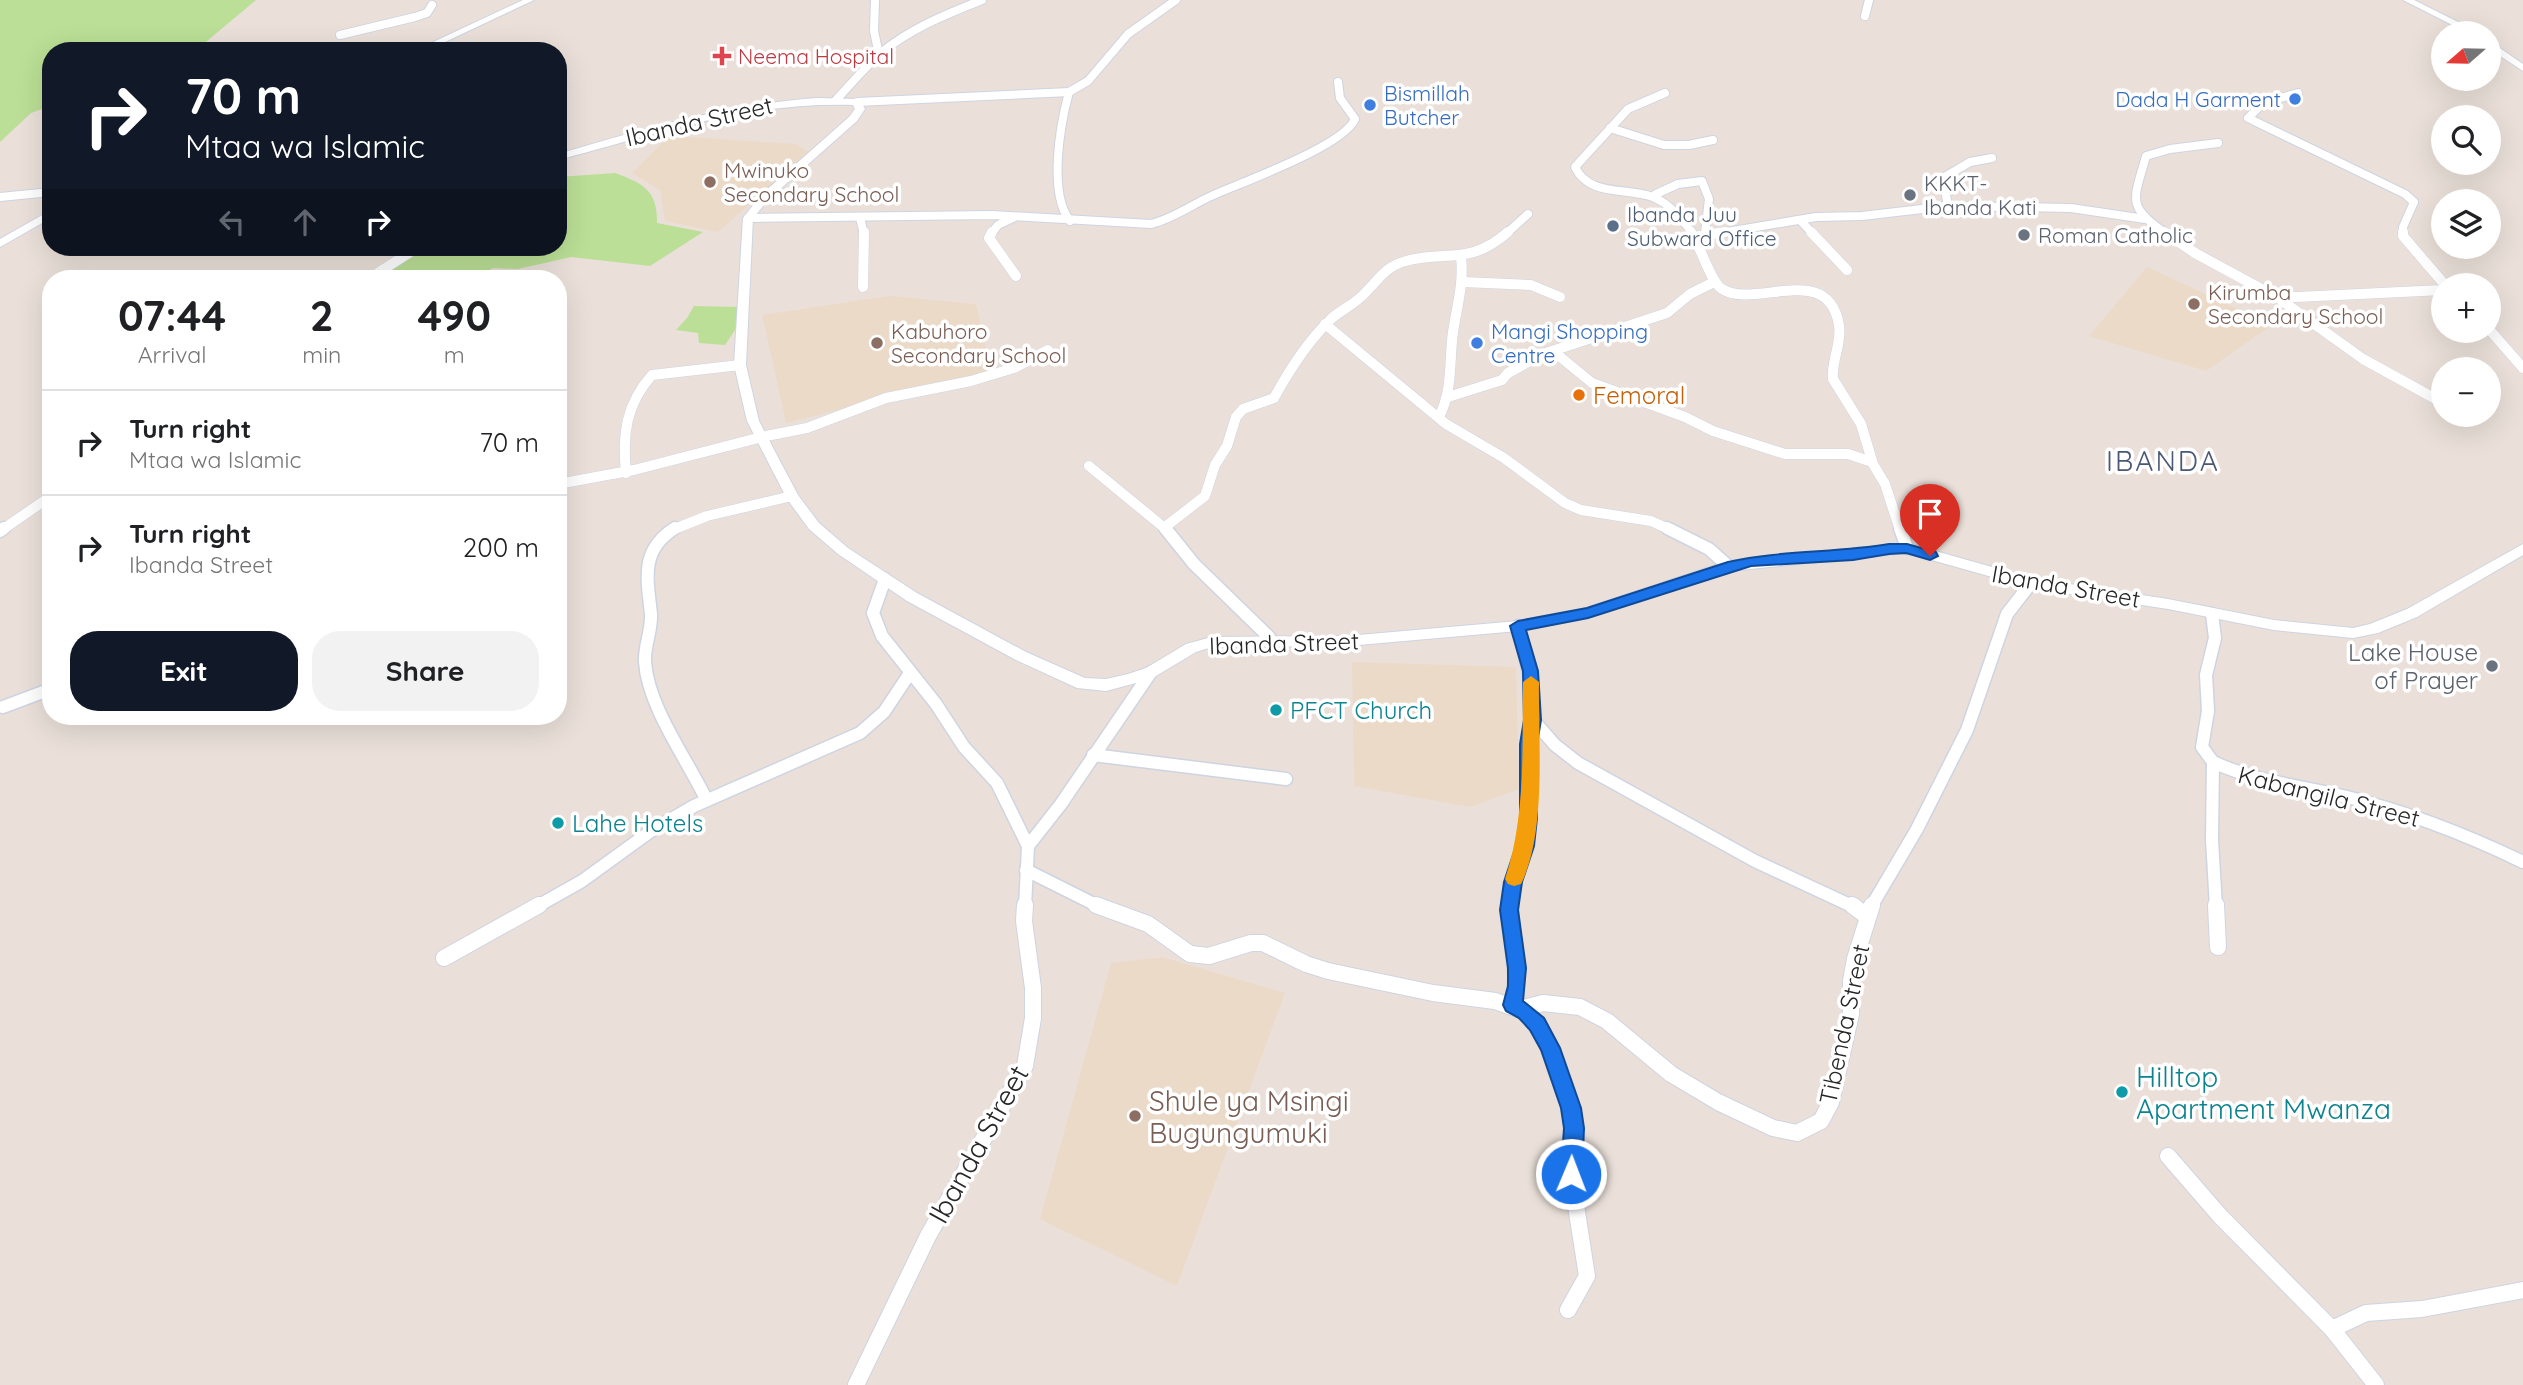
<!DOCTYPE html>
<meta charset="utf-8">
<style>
:root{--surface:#fff;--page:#f2f2f2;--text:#202124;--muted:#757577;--line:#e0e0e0;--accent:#111827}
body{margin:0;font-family:Quicksand,sans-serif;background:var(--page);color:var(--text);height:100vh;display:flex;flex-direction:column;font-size:26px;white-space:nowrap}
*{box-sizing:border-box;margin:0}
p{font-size:23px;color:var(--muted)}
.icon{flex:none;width:38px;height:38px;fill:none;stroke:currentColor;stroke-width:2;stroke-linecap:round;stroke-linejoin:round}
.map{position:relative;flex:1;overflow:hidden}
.side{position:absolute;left:42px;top:270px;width:525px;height:455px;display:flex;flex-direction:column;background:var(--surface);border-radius:28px;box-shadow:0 7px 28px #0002}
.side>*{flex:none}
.banner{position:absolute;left:42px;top:42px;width:525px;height:214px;border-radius:28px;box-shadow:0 7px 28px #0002;background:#111827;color:#fff;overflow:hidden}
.needle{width:46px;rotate:250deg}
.buttons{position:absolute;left:2431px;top:21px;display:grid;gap:14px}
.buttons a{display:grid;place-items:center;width:70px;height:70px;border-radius:50%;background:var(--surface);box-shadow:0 7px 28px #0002;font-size:35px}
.pin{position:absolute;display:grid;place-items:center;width:60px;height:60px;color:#fff;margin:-72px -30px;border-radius:50% 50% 50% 0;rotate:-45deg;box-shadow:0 0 7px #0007}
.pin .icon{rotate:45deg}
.me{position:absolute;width:77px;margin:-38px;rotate:1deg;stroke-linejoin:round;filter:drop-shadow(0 0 5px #0008)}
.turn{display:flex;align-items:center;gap:24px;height:147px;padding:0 28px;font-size:32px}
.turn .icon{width:91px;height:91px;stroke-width:2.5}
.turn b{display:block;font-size:49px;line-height:60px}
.lanes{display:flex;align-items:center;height:66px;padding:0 28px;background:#0003;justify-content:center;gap:35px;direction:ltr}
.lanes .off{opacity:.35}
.eta{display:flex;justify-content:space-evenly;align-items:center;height:119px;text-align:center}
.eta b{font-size:42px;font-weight:800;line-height:49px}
.action{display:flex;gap:14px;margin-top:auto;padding:14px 28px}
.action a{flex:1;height:80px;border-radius:28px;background:var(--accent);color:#fff;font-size:28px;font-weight:800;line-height:80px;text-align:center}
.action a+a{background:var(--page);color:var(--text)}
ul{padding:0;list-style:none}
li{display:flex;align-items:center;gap:21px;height:105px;padding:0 28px;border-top:2px solid var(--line)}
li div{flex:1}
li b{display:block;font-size:26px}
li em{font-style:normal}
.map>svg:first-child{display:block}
.education{fill:#ebdac8}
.green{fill:#bbdf96}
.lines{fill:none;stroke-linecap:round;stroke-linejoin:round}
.minor-far3-casing{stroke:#ced4e0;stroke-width:10}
.minor-far2-casing{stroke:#ced4e0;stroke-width:11}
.minor-far1-casing{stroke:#ced4e0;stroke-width:15}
.minor-casing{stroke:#ced4e0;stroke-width:18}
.tertiary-casing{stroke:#ced4e0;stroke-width:2}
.minor-far3{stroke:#fff;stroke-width:8}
.minor-far2{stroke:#fff;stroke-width:10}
.minor-far1{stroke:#fff;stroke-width:12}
.minor{stroke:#fff;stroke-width:16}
.tertiary{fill:#fff;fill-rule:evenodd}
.route{fill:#1a73e8;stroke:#114b97;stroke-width:2}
.slow{fill:#f59e0b}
.health-dot{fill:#e0444e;stroke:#fff;stroke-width:2.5}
.shop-dot{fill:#3f7fe0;stroke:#fff;stroke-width:2.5}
.education-dot{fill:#8d6e63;stroke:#fff;stroke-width:2.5}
.worship-dot{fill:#6b7280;stroke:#fff;stroke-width:2.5}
.service-dot{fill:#5c6f8a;stroke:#fff;stroke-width:2.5}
.food-dot{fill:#e8710a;stroke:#fff;stroke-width:2.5}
.culture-dot{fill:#0f9aa8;stroke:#fff;stroke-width:2.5}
.labels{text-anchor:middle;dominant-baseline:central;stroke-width:7;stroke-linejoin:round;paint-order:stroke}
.far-health-label{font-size:21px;fill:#be3a42;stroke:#fff;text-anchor:start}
.far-shop-label{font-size:21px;fill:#366cbe;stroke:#fff;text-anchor:start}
.far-education-label{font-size:21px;fill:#785e54;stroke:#fff;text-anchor:start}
.far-worship-label{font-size:21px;fill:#5b616d;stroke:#fff;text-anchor:start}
.far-service-label{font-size:21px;fill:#4e5e75;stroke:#fff;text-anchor:start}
.street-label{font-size:24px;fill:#272727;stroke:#fff}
.food-label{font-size:24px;fill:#c56008;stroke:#fff;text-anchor:start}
.worship-label{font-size:24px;fill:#5b616d;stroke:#fff;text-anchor:end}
.culture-label{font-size:24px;fill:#0d838f;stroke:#fff;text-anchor:start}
.quarter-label{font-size:28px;letter-spacing:2px;fill:#4a5876;stroke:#fff}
.near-culture-label{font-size:28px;fill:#0d838f;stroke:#fff;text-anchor:start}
.near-education-label{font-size:28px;fill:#785e54;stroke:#fff;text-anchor:start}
.near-street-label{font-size:28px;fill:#272727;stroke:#fff}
</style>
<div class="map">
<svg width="2523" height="1385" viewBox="0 0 2523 1385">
<rect width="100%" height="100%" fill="#eae0d9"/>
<g class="education">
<polygon points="669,136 795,144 809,152 718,232 665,221 660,190 632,173"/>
<polygon points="2147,267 2272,325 2206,371 2089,336"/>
<polygon points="889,296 976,304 991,371 786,423 762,315"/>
<polygon points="1352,662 1516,667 1519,789 1470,807 1354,786"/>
<polygon points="1162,957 1285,993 1177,1286 1040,1219 1111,963"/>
</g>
<g class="green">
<polygon points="0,0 256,0 195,51 51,51 51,106 31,113 0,142"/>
<path d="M615 173C642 183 658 190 657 223L703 232 650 266 571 257 518 269 493 268 474 278H378L427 247H558V177Z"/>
<polygon points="694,306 737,307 737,327 725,345 699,343 698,333 676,330 687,318"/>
</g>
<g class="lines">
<defs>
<g id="minor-far3">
<polyline points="875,0 874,31 879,55"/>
<polyline points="1865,16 1869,0"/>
<polyline points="340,35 415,17 427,13 432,5"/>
<path d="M1069 92C1060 125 1048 193 1070 221"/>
<path d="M1665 93 1628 109 1575 167C1589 197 1626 187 1653 197 1670 204 1682 219 1693 234"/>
<polyline points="2298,93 2263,103 2248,118 2405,194 2414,202 2403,227 2403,234"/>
<path d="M836 100C851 84 865 67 881 53 911 28 947 14 982 0"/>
<polyline points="857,102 1069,92 1088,81 1128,34 1176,0"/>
<polyline points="1610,128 1664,145 1689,145 1713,140"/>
<polyline points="0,197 51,192"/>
<polyline points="1658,199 1656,194 1678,184 1702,181 1709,199 1705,233"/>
<polyline points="1948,206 1943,178 1970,162 1992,158"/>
<path d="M748 218 992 215 1151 224C1172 219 1190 206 1209 197 1239 183 1343 147 1355 119L1340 98 1338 82"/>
<polyline points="860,218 864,234"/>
<polyline points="1800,220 1813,234"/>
<polyline points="991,234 998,225 1013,218"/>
<polyline points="1506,234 1528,214"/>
<polyline points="1715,234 1816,217 1862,216 1948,206 2071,208 2145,219"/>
<path d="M2167 234C2125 206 2134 200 2146 156L2170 149 2218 143"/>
</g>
<g id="minor-far2">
<polyline points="992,232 989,238 1016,276"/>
<path d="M1691 232C1700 245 1711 283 1722 289 1755 310 1828 260 1839 325 1842 344 1831 361 1833 379L1861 424 1873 464 1885 484 1900 530"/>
<polyline points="1811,232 1847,270"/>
<polyline points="2164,232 2195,253 2278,298 2363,359 2443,403"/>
<polyline points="2403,232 2403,236 2445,285"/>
<polyline points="1695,237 1725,232"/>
<polyline points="370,278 418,247"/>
<polyline points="1463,282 1531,285 1560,297"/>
<polyline points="863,287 864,232"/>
<polyline points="2278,298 2443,290"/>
<polyline points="1325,324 1446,424 1504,458 1565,503 1581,510 1651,521 1671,530"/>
<polyline points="2488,328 2523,368"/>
<polyline points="1553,351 1592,383 1685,417 1713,431 1785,454 1848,454 1872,462"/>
<polyline points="1448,397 1502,380 1508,373 1543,354 1667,313 1690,294 1714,282"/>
<path d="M1439 417C1453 390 1449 361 1453 332 1457 306 1464 283 1461 257"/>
<polyline points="1089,466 1167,530"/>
<path d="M626 473C622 435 626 404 652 375L740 365"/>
<polyline points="558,484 634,470 766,436 807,428 886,398 971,381 1014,368 1048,350"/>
<path d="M1165 527 1205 496 1215 465 1227 446 1236 417 1243 409 1274 398C1290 369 1307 342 1331 319 1341 310 1355 304 1365 293 1379 279 1386 266 1406 261 1447 250 1469 266 1508 232"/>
<polyline points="2,530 51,496"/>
<polyline points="672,530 707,516 792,496"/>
</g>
<g id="minor-far1">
<path d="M675 528C640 550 647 578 651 614 652 630 644 646 645 662 648 707 687 759 706 799"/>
<polyline points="1165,528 1194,564 1269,637 1270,642"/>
<polyline points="1667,528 1709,549 1728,566"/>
<polyline points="1900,528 1907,548"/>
<polyline points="0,531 4,528"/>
<polyline points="885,579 873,613 882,636 936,704 964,747 997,783 1028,846"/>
<polyline points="2212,614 2215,638 2206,675 2208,711 2202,747 2213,762 2212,840 2216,907"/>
<polyline points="3,707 51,689"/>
<polyline points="1533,720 1555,745 1578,763 1755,861 1854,907"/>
<polyline points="1093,755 1286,779"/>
<path d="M2213 762C2256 782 2302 786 2347 797 2408 812 2467 835 2523 862"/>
<polyline points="1028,846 1061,804 1151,672"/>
<polyline points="1026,870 1100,907"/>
<polyline points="536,907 582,881 651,831 694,806 860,733 884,712 910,673"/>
<polyline points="1025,907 1028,846"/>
<polyline points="1509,907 1527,831 1533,708 1529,673 1518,626"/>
<polyline points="1871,907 1917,829 1967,730 2007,614 2031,583"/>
</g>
<g id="minor">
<polyline points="1096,905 1148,924 1190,954 1209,956 1251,943 1263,943 1306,964 1328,971 1433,993 1495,1001 1526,1012 1537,1024 1550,1048 1571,1108 1574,1128 1571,1174 1587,1276 1568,1310"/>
<polyline points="1510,905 1516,978 1513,1005"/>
<polyline points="1852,905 1868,917"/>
<polyline points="2216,905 2218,947"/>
<polyline points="444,958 539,905"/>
<polyline points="1520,1009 1543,1003 1580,1007 1607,1021 1671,1074 1718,1102 1773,1128 1797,1133 1821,1121 1831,1102 1851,1014 1851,981 1855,959 1872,905"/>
<polyline points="2168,1156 2220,1216 2332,1329 2376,1385"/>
<polyline points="2332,1329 2366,1313 2422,1309 2523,1290"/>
<polyline points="856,1385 928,1236 1025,1066 1033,1018 1033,988 1024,921 1025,905"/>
</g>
<g id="tertiary">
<polygon points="523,0 534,0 426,51 414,51"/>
<polygon points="2403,0 2414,0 2480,33 2468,33"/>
<polygon points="2488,40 2523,64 2523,71 2488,48"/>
<path d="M818 98 857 99 860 100 865 109 857 121 769 199 753 218 746 365 759 421 798 495 819 523 848 548 917 593 1026 652 1085 678 1106 679 1128 674 1146 668 1186 644 1212 637 1347 636 1518 621 1586 608 1728 561 1900 544 1907 543 2031 578 2168 599 2274 620 2353 628 2370 624 2407 609 2523 544V555L2417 617 2378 633 2353 638 2274 630 2168 609 2031 588 1907 553 1730 571 1588 618 1518 631 1347 646 1212 647 1196 652 1156 676 1136 683 1106 691 1077 688 1016 660 907 601 838 554 809 529 787 499 747 421 734 365 743 218 761 195 849 117 855 109 853 105C745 102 661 133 558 160V154C644 129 728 104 818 98Z"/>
<polygon points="51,210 51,218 0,247 0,239"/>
</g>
</defs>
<use href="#minor-far3" class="minor-far3-casing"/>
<use href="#minor-far2" class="minor-far2-casing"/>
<use href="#minor-far1" class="minor-far1-casing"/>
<use href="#minor" class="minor-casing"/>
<use href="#tertiary" class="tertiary-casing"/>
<use href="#minor-far3" class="minor-far3"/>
<use href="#minor-far2" class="minor-far2"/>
<use href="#minor-far1" class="minor-far1"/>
<use href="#minor" class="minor"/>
<use href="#tertiary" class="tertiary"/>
</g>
<path class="route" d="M1889 544H1907L1936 552 1938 556 1930 560 1906 553 1889 554 1853 560 1751 566 1588 618 1526 630 1538 671 1541 720 1537 744V818L1534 846 1522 882 1518 910 1526 968 1523 1001 1544 1018 1560 1048 1581 1108 1584 1128 1582 1174 1579 1181 1571 1184 1564 1181 1561 1174 1564 1128 1561 1108 1541 1050 1530 1030 1519 1018 1506 1011 1503 1005 1508 986V968L1500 910 1504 882 1516 846 1520 818V744L1524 720 1523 671 1510 626 1518 621 1587 608 1728 562C1781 550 1836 553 1889 544Z"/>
<path class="slow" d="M1531 676 1539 682C1538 740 1547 832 1521 884L1514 886 1508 884 1505 879C1526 816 1522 748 1523 682Z"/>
<path class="health-dot" d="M718.5 45.5h7v7h7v7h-7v7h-7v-7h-7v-7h7z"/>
<g class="shop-dot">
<circle cx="2295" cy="99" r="7"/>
<circle cx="1370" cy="105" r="7"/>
<circle cx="1477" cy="343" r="7"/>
</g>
<g class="education-dot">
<circle cx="710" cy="182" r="7"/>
<circle cx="2194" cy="304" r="7"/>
<circle cx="877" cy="343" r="7"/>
<circle cx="1135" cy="1116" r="7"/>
</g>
<g class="worship-dot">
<circle cx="1910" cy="195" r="7"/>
<circle cx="2024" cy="235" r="7"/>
<circle cx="2492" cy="666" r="7"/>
</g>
<circle class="service-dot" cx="1613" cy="226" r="7"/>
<circle class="food-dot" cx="1579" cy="395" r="7"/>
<g class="culture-dot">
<circle cx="1276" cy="710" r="7"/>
<circle cx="558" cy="823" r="7"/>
<circle cx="2122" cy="1092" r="7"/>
</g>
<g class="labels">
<g class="far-health-label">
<text x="738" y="56">Neema Hospital</text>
</g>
<g class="far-shop-label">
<text x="1384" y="93">Bismillah<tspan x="1384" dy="24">Butcher</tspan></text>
<text x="2281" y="99" text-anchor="end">Dada H Garment</text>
<text x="1491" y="331">Mangi Shopping<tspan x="1491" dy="24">Centre</tspan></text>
</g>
<g class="far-education-label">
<text x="724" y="170">Mwinuko<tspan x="724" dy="24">Secondary School</tspan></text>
<text x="2208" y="292">Kirumba<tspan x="2208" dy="24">Secondary School</tspan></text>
<text x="891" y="331">Kabuhoro<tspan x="891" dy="24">Secondary School</tspan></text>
</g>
<g class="far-worship-label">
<text x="1924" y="183">KKKT-<tspan x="1924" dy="24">Ibanda Kati</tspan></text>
<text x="2038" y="235">Roman Catholic</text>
</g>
<g class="far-service-label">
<text x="1627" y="214">Ibanda Juu<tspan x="1627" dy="24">Subward Office</tspan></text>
</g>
<g class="street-label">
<text transform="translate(699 121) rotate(-13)">Ibanda Street</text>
<text transform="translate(2066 586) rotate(10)">Ibanda Street</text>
<text transform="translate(1284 643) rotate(-2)">Ibanda Street</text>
<text transform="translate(2329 796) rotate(14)">Kabangila Street</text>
<text transform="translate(1844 1024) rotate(-78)">Tibenda Street</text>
</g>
<g class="food-label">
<text x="1593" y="395">Femoral</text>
</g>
<g class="worship-label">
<text x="2478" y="652">Lake House<tspan x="2478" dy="28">of Prayer</tspan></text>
</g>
<g class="culture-label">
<text x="1290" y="710">PFCT Church</text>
<text x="572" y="823">Lahe Hotels</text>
</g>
<g class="quarter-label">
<text x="2163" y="460">IBANDA</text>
</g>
<g class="near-culture-label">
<text x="2136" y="1076">Hilltop<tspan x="2136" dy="32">Apartment Mwanza</tspan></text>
</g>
<g class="near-education-label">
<text x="1149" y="1100">Shule ya Msingi<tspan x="1149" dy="32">Bugungumuki</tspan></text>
</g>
<g class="near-street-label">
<text transform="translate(978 1144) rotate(-61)">Ibanda Street</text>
</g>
</g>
</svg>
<div class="buttons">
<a><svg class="needle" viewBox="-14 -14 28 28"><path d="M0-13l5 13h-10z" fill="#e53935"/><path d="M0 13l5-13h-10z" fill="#757577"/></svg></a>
<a><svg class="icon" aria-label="search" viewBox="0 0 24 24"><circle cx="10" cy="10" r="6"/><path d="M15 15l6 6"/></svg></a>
<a><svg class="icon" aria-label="layers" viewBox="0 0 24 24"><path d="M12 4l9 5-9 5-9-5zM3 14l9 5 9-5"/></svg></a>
<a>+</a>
<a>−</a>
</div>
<div class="pin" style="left:1930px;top:556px;background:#d93025"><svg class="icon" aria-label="arrive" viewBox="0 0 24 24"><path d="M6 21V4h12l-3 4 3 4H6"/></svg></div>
<svg class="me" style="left:1571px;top:1174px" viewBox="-20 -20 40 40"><circle r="17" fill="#1a73e8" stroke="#fff" stroke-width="3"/><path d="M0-11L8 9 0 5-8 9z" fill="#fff"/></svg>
<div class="banner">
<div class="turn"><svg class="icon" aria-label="right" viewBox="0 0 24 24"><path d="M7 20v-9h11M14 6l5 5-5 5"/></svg><div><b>70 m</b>Mtaa wa Islamic</div></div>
<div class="lanes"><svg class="icon off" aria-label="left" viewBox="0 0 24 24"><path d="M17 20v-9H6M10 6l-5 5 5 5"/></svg><svg class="icon off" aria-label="ahead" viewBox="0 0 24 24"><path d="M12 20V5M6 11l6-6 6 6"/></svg><svg class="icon" aria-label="right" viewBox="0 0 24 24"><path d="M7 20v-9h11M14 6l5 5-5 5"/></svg></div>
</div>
<section class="side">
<div class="eta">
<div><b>07:44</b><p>Arrival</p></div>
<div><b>2</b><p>min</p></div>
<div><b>490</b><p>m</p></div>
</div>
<ul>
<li><svg class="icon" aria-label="right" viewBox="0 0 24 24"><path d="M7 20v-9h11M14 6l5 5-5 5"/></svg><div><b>Turn right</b><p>Mtaa wa Islamic</p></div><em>70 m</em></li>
<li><svg class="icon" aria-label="right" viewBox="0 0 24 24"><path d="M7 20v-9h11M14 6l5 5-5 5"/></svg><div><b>Turn right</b><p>Ibanda Street</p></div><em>200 m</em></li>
</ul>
<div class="action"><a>Exit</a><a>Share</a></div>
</section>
</div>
